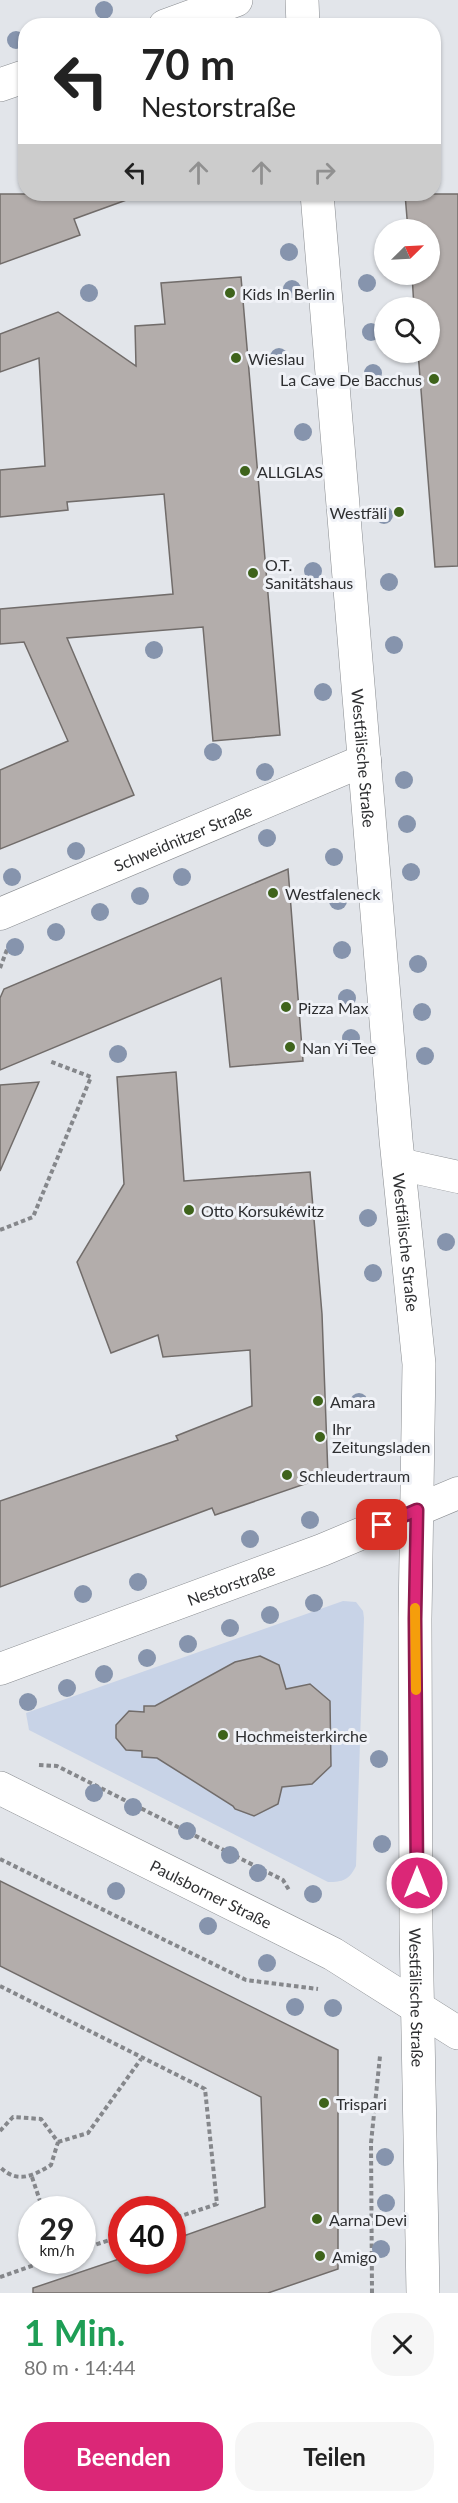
<!DOCTYPE html>
<html lang="de">
<meta charset="utf-8">
<style>
:root{--surface:#fff;--page:#f6f6f6;--text:#222;--muted:#767676;--accent:#db2777}
body{margin:0;font-family:Lato,sans-serif;background:var(--page);color:var(--text);height:100vh;display:flex;flex-direction:column;font-size:22px;white-space:nowrap}
*{box-sizing:border-box;margin:0}
p{font-size:20px;color:var(--muted)}
.icon{flex:none;width:33px;height:33px;fill:none;stroke:currentColor;stroke-width:2;stroke-linecap:round;stroke-linejoin:round}
.map{position:relative;height:2293px;overflow:hidden}
.panel{display:flex;flex-direction:column;background:var(--surface);flex:1}
.panel>*{flex:none}
.top-card{position:absolute;left:18px;top:18px;width:423px;height:183px;border-radius:24px;box-shadow:0 2px 4px #0004;background:#fff;color:var(--text);overflow:hidden}
.needle{width:39px;rotate:66deg}
.tools{position:absolute;left:374px;top:219px;display:grid;gap:12px}
.tools a{display:grid;place-items:center;width:66px;height:66px;border-radius:50%;background:var(--surface);box-shadow:0 2px 4px #0004;font-size:30px}
.speed{position:absolute;left:18px;top:2196px;display:flex;gap:12px;font-size:30px;font-weight:700;text-align:center}
.speed>*{display:grid;place-content:center;width:78px;height:78px;border-radius:50%;background:var(--surface);box-shadow:0 2px 4px #0004;line-height:1}
.speed small{font-size:15px;font-weight:400}
.speed .limit{border:9px solid #d22;background:#fff;color:#111}
.pin{position:absolute;display:grid;place-items:center;width:51px;height:51px;color:#fff;margin:-26px;border-radius:12px;box-shadow:0 3px 9px #0006}
.me{position:absolute;width:66px;margin:-33px;rotate:0deg;stroke-linejoin:round;filter:drop-shadow(0 0 4px #0008)}
.turn{display:flex;align-items:center;gap:21px;height:126px;padding:0 24px;font-size:27px}
.turn .icon{width:78px;height:78px;stroke-width:2.5}
.turn b{display:block;font-size:42px;line-height:51px}
.lanes{display:flex;align-items:center;height:57px;padding:0 24px;background:#0003;justify-content:center;gap:30px;direction:ltr}
.lanes .off{opacity:.35}
.round{display:grid;place-items:center;flex:none;width:63px;height:63px;border-radius:24px;background:var(--page)}
.head{display:flex;align-items:center;justify-content:space-between;height:102px;padding:0 24px}
h1{font-size:36px;font-weight:700;line-height:45px;color:#1e9e55}
.button{display:flex;gap:12px;margin-top:auto;padding:12px 24px}
.button a{flex:1;height:69px;border-radius:24px;background:var(--accent);color:#fff;font-size:24px;font-weight:700;line-height:69px;text-align:center}
.button a+a{background:var(--page);color:var(--text)}
.map>svg:first-child{display:block}
.green{fill:#c8d3e7}
.building{fill:#b3adab;stroke:#716c6a;stroke-width:1.5}
.lines{fill:none;stroke-linecap:round;stroke-linejoin:round}
.minor-casing{stroke:#898c90;stroke-width:33}
.tertiary-casing{stroke:#898c90;stroke-width:34}
.path{stroke:#85878b;stroke-width:4;stroke-dasharray:4.5 3;stroke-linecap:butt}
.minor{stroke:#fff;stroke-width:32}
.tertiary{stroke:#fff;stroke-width:33}
.tree{fill:#8694ad}
.route-casing{stroke:#8e194d;stroke-width:15}
.route{stroke:#db2777;stroke-width:10}
.slow{stroke:#f59e0b;stroke-width:10}
.poi-dot{fill:#3e631b;stroke:#f0f2f7;stroke-width:2}
.labels{text-anchor:middle;dominant-baseline:central;stroke-width:6;stroke-linejoin:round;paint-order:stroke}
.poi-label{font-size:16px;fill:#2e2f31;stroke:#f0f2f7;text-anchor:start}
.street-label{font-size:16px;fill:#2e2f31;stroke:#f0f2f7}
</style>
<div class="map">
<svg width="458" height="2293" viewBox="0 0 458 2293">
<rect width="100%" height="100%" fill="#e2e5ea"/>
<path class="green" d="M343 1601 356 1602 363 1611 364 1618 356 1866C349 1880 343 1882 328 1882L29 1730 26 1713Z"/>
<g class="building">
<polygon points="0,194 131,194 132,198 74,219 80,235 0,264"/>
<polygon points="405,194 458,194 458,566 435,567 418,352 429,352 429,308 414,308 412,274 429,274 429,230 408,230"/>
<polygon points="241,277 280,735 213,741 203,627 67,638 134,795 0,849 0,770 68,741 24,642 0,644 0,609 173,594 164,494 67,502 68,510 0,517 0,470 45,466 39,358 0,372 0,334 58,312 136,366 135,326 165,324 161,283"/>
<polygon points="288,869 303,1061 230,1067 221,978 0,1070 0,998 4,989"/>
<polygon points="176,1072 184,1181 310,1172 322,1314 328,1476 215,1515 212,1508 0,1587 0,1501 178,1440 176,1436 252,1406 250,1350 163,1357 158,1335 111,1353 77,1262 124,1184 117,1077"/>
<polygon points="39,1082 0,1171 0,1085"/>
<polygon points="260,1656 279,1665 286,1689 310,1684 330,1701 331,1766 312,1784 282,1787 278,1804 254,1816 235,1809 233,1806 157,1758 142,1757 142,1751 126,1750 116,1738 116,1725 129,1711 144,1712 144,1706 155,1706 235,1662"/>
<polygon points="0,1881 338,2050 338,2269 268,2293 33,2293 33,2288 122,2258 122,2260 172,2260 172,2240 265,2207 261,2097 0,1966"/>
</g>
<g class="lines">
<defs>
<g id="minor">
<path id="s1" d="M0 914 365 760"/>
<polyline points="399,1164 458,1177"/>
<path id="s2" d="M0 1669 322 1550 458 1493"/>
</g>
<g id="tertiary">
<polyline points="302,0 303,26"/>
<polyline points="165,26 236,0"/>
<polyline points="0,85 26,76"/>
<path id="s3" d="M317 194 396 1140 419 1364 415 1619 416 1928 423 2293"/>
<path id="s4" d="M0 1788 333 1954 458 2033"/>
</g>
</defs>
<use href="#minor" class="minor-casing"/>
<use href="#tertiary" class="tertiary-casing"/>
<g class="path">
<polyline points="0,968 8,947"/>
<polyline points="0,1230 33,1217 91,1077 49,1061"/>
<polyline points="39,1765 57,1766 283,1880 289,1890"/>
<polyline points="0,1859 246,1980 318,1989"/>
<polyline points="0,1986 205,2089 217,2204 172,2219"/>
<path d="M0 2131 13 2117 41 2119 58 2142 51 2165C33 2176 17 2184 0 2167"/>
<polyline points="58,2142 88,2133 141,2059"/>
<polyline points="32,2177 43,2210"/>
<polyline points="82,2249 122,2236"/>
<polyline points="0,2277 49,2260"/>
<polyline points="372,2293 371,2143 380,2056"/>
</g>
<use href="#minor" class="minor"/>
<use href="#tertiary" class="tertiary"/>
</g>
<g class="tree">
<circle cx="104" cy="10" r="9"/>
<circle cx="16" cy="40" r="9"/>
<circle cx="289" cy="252" r="9"/>
<circle cx="367" cy="283" r="9"/>
<circle cx="292" cy="289" r="9"/>
<circle cx="89" cy="293" r="9"/>
<circle cx="371" cy="332" r="9"/>
<circle cx="279" cy="357" r="9"/>
<circle cx="373" cy="373" r="9"/>
<circle cx="303" cy="432" r="9"/>
<circle cx="384" cy="515" r="9"/>
<circle cx="313" cy="571" r="9"/>
<circle cx="389" cy="582" r="9"/>
<circle cx="394" cy="645" r="9"/>
<circle cx="154" cy="650" r="9"/>
<circle cx="323" cy="692" r="9"/>
<circle cx="213" cy="752" r="9"/>
<circle cx="265" cy="772" r="9"/>
<circle cx="404" cy="780" r="9"/>
<circle cx="407" cy="824" r="9"/>
<circle cx="267" cy="838" r="9"/>
<circle cx="76" cy="851" r="9"/>
<circle cx="334" cy="857" r="9"/>
<circle cx="411" cy="872" r="9"/>
<circle cx="12" cy="877" r="9"/>
<circle cx="182" cy="877" r="9"/>
<circle cx="140" cy="896" r="9"/>
<circle cx="338" cy="901" r="9"/>
<circle cx="100" cy="912" r="9"/>
<circle cx="56" cy="932" r="9"/>
<circle cx="15" cy="947" r="9"/>
<circle cx="342" cy="950" r="9"/>
<circle cx="418" cy="964" r="9"/>
<circle cx="347" cy="998" r="9"/>
<circle cx="422" cy="1012" r="9"/>
<circle cx="351" cy="1038" r="9"/>
<circle cx="118" cy="1054" r="9"/>
<circle cx="425" cy="1056" r="9"/>
<circle cx="368" cy="1218" r="9"/>
<circle cx="446" cy="1242" r="9"/>
<circle cx="373" cy="1273" r="9"/>
<circle cx="359" cy="1402" r="9"/>
<circle cx="310" cy="1520" r="9"/>
<circle cx="250" cy="1539" r="9"/>
<circle cx="138" cy="1582" r="9"/>
<circle cx="83" cy="1594" r="9"/>
<circle cx="314" cy="1603" r="9"/>
<circle cx="270" cy="1615" r="9"/>
<circle cx="230" cy="1628" r="9"/>
<circle cx="188" cy="1644" r="9"/>
<circle cx="147" cy="1658" r="9"/>
<circle cx="104" cy="1674" r="9"/>
<circle cx="67" cy="1688" r="9"/>
<circle cx="28" cy="1702" r="9"/>
<circle cx="379" cy="1759" r="9"/>
<circle cx="94" cy="1793" r="9"/>
<circle cx="133" cy="1807" r="9"/>
<circle cx="187" cy="1831" r="9"/>
<circle cx="382" cy="1844" r="9"/>
<circle cx="230" cy="1855" r="9"/>
<circle cx="258" cy="1873" r="9"/>
<circle cx="116" cy="1891" r="9"/>
<circle cx="313" cy="1894" r="9"/>
<circle cx="208" cy="1926" r="9"/>
<circle cx="267" cy="1963" r="9"/>
<circle cx="295" cy="2007" r="9"/>
<circle cx="333" cy="2008" r="9"/>
<circle cx="385" cy="2157" r="9"/>
<circle cx="386" cy="2203" r="9"/>
<circle cx="381" cy="2249" r="9"/>
</g>
<g class="lines">
<defs>
<polyline id="route" points="382,1525 417,1510 415,1619 417,1883"/>
</defs>
<use href="#route" class="route-casing"/>
<use href="#route" class="route"/>
<polyline class="slow" points="415,1608 416,1690"/>
</g>
<g class="poi-dot">
<circle cx="230" cy="293" r="6"/>
<circle cx="236" cy="358" r="6"/>
<circle cx="434" cy="379" r="6"/>
<circle cx="245" cy="471" r="6"/>
<circle cx="399" cy="512" r="6"/>
<circle cx="253" cy="573" r="6"/>
<circle cx="273" cy="893" r="6"/>
<circle cx="286" cy="1007" r="6"/>
<circle cx="290" cy="1047" r="6"/>
<circle cx="189" cy="1210" r="6"/>
<circle cx="318" cy="1401" r="6"/>
<circle cx="320" cy="1437" r="6"/>
<circle cx="287" cy="1475" r="6"/>
<circle cx="223" cy="1735" r="6"/>
<circle cx="324" cy="2103" r="6"/>
<circle cx="317" cy="2219" r="6"/>
<circle cx="320" cy="2256" r="6"/>
</g>
<g class="labels">
<g class="poi-label">
<text x="242" y="293">Kids In Berlin</text>
<text x="248" y="358">Wieslau</text>
<text x="422" y="379" text-anchor="end">La Cave De Bacchus</text>
<text x="257" y="471">ALLGLAS</text>
<text x="387" y="512" text-anchor="end">Westfäli</text>
<text x="265" y="564">O.T.<tspan x="265" dy="18">Sanitätshaus</tspan></text>
<text x="285" y="893">Westfaleneck</text>
<text x="298" y="1007">Pizza Max</text>
<text x="302" y="1047">Nan Yi Tee</text>
<text x="201" y="1210">Otto Korsukéwitz</text>
<text x="330" y="1401">Amara</text>
<text x="332" y="1428">Ihr<tspan x="332" dy="18">Zeitungsladen</tspan></text>
<text x="299" y="1475">Schleudertraum</text>
<text x="235" y="1735">Hochmeisterkirche</text>
<text x="336" y="2103">Trispari</text>
<text x="329" y="2219">Aarna Devi</text>
<text x="332" y="2256">Amigo</text>
</g>
<g class="street-label">
<text stroke="none"><textPath href="#s3" startOffset="566">Westfälische Straße</textPath></text>
<text stroke="none"><textPath href="#s1" startOffset="198">Schweidnitzer Straße</textPath></text>
<text stroke="none"><textPath href="#s3" startOffset="1052">Westfälische Straße</textPath></text>
<text stroke="none"><textPath href="#s2" startOffset="246">Nestorstraße</textPath></text>
<text stroke="none"><textPath href="#s4" startOffset="236">Paulsborner Straße</textPath></text>
<text stroke="none"><textPath href="#s3" startOffset="1808">Westfälische Straße</textPath></text>
</g>
</g>
</svg>
<div class="tools">
<a><svg class="needle" viewBox="-14 -14 28 28"><path d="M0-13l5 13h-10z" fill="#e53935"/><path d="M0 13l5-13h-10z" fill="#767676"/></svg></a>
<a><svg class="icon" aria-label="search" viewBox="0 0 24 24"><circle cx="10" cy="10" r="6"/><path d="M15 15l6 6"/></svg></a>
</div>
<div class="speed"><div>29<small>km/h</small></div><div class="limit">40</div></div>
<div class="pin" style="left:382px;top:1525px;background:#d93025"><svg class="icon" aria-label="arrive" viewBox="0 0 24 24"><path d="M6 21V4h12l-3 4 3 4H6"/></svg></div>
<svg class="me" style="left:417px;top:1883px" viewBox="-20 -20 40 40"><circle r="17" fill="#db2777" stroke="#fff" stroke-width="3"/><path d="M0-11L8 9 0 5-8 9z" fill="#fff"/></svg>
<div class="top-card">
<div class="turn"><svg class="icon" aria-label="left" viewBox="0 0 24 24"><path d="M17 20v-9H6M10 6l-5 5 5 5"/></svg><div><b>70 m</b>Nestorstraße</div></div>
<div class="lanes"><svg class="icon" aria-label="left" viewBox="0 0 24 24"><path d="M17 20v-9H6M10 6l-5 5 5 5"/></svg><svg class="icon off" aria-label="ahead" viewBox="0 0 24 24"><path d="M12 20V5M6 11l6-6 6 6"/></svg><svg class="icon off" aria-label="ahead" viewBox="0 0 24 24"><path d="M12 20V5M6 11l6-6 6 6"/></svg><svg class="icon off" aria-label="right" viewBox="0 0 24 24"><path d="M7 20v-9h11M14 6l5 5-5 5"/></svg></div>
</div>
</div>
<section class="panel">
<div class="head"><div><h1>1 Min.</h1><p>80 m · 14:44</p></div><a class="round"><svg class="icon" aria-label="close" viewBox="0 0 24 24"><path d="M6 6l12 12M18 6L6 18"/></svg></a></div>
<div class="button"><a>Beenden</a><a>Teilen</a></div>
</section>
